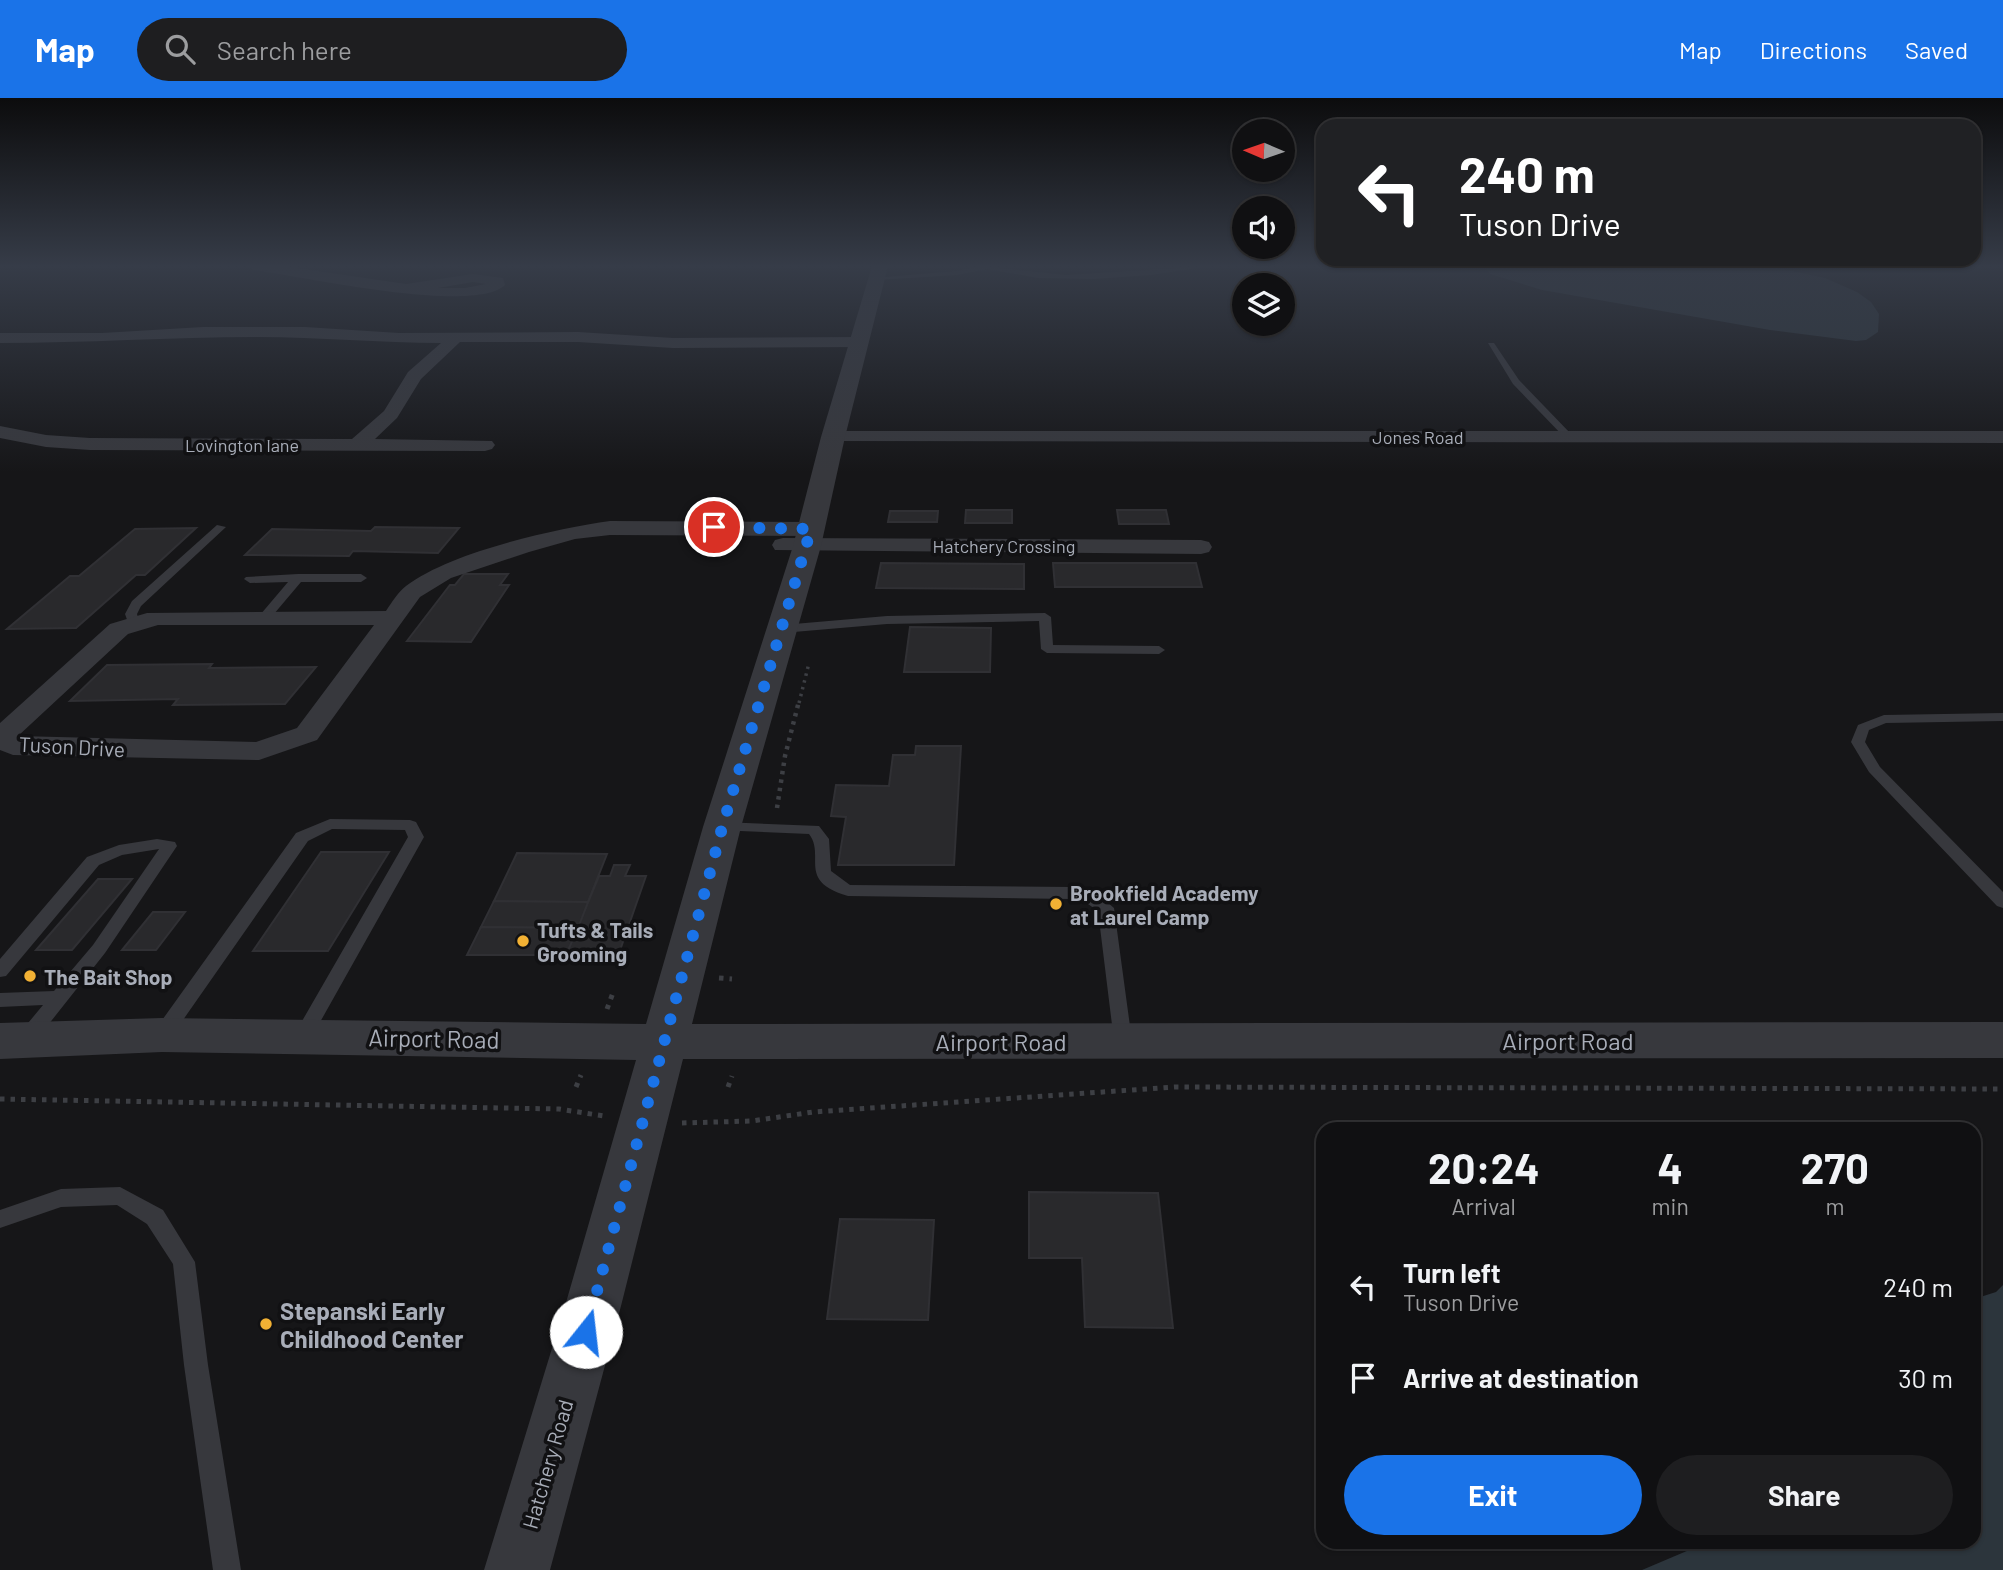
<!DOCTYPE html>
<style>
:root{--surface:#101012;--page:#1e1e20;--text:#f1f3f6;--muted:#9c9d9f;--line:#303032;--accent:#1a73e8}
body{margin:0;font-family:Barlow,sans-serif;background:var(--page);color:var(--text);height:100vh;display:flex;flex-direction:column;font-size:26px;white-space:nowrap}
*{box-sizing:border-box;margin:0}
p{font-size:23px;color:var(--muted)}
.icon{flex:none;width:38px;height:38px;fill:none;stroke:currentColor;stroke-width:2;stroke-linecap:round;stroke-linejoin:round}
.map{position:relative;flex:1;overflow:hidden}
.sheet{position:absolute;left:1316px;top:1024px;width:665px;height:427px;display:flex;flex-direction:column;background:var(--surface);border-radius:21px;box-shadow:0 2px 5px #0004,0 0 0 2px var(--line)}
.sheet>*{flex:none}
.banner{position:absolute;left:1316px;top:21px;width:665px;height:147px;border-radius:21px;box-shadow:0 2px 5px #0004,0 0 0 2px var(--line);background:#202124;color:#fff;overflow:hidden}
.needle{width:46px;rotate:272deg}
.controls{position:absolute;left:1232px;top:21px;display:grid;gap:14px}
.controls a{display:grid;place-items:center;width:63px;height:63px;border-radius:50%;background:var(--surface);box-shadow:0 2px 5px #0004,0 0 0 2px var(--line);font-size:35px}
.pin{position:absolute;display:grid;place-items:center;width:60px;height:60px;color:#fff;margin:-30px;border:4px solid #fff;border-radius:50%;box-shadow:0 2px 7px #0007}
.me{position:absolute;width:77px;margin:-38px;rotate:16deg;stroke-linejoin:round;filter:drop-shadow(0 0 5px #0008)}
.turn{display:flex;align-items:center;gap:24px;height:147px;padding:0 28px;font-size:32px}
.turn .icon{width:91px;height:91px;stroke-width:2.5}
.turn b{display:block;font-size:49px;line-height:60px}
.eta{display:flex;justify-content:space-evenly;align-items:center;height:119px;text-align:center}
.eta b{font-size:42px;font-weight:700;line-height:49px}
.action{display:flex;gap:14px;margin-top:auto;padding:14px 28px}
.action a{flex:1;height:80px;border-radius:42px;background:var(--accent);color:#fff;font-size:28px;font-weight:700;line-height:80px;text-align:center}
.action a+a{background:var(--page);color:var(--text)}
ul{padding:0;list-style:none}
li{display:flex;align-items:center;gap:21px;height:91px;padding:0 28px}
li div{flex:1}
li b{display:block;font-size:26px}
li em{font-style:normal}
header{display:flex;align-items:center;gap:42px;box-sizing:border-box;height:98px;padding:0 35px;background:var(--accent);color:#fff}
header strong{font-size:33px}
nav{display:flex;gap:38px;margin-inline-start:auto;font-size:24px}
.search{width:490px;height:63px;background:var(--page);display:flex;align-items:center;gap:18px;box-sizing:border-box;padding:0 24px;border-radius:38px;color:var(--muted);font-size:26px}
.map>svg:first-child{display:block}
.water{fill:#2c353c}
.building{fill:#29292c;stroke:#303034;stroke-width:2}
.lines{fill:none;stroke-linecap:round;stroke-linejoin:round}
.path-far2{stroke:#3d3f44;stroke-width:3.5;stroke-dasharray:2.5 4.5;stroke-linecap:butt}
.path-far1{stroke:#3d3f44;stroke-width:4.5;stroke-dasharray:3.5 5;stroke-linecap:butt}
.path{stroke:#3d3f44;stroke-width:5;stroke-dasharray:4.5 6;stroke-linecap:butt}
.service{fill:#37383d;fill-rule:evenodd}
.minor{fill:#37383d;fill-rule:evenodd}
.tertiary{fill:#37383d;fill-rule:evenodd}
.route{stroke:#1a73e8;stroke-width:12;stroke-dasharray:0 21.6}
.poi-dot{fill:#f2b134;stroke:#111113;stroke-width:2.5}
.labels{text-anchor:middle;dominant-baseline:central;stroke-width:7;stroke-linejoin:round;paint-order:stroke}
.far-street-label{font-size:18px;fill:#a8adb8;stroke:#111113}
.street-label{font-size:21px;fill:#a8adb8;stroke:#111113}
.poi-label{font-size:21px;font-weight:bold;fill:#a8adb8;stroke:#111113;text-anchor:start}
.near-street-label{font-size:24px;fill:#a8adb8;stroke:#111113}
.near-poi-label{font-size:24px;font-weight:bold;fill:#a8adb8;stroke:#111113;text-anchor:start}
</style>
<header>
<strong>Map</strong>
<div class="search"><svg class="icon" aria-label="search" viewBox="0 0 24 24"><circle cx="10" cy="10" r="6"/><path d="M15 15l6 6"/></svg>Search here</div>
<nav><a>Map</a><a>Directions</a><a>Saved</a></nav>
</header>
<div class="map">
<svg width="2003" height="1472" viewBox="0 0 2003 1472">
<rect width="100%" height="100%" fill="#161618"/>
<g class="water">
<polygon points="1485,168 1769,168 1825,180 1857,194 1871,204 1879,216 1878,234 1866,242 1856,243 1770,232 1542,192 1490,176"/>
<polygon points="2003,1187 2003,1472 1642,1472 1708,1444 1974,1444 1974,1201 1996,1194"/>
</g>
<g class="building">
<polygon points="966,412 1012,412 1012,425 965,425"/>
<polygon points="1117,412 1166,412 1169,426 1119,426"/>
<polygon points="890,413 938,413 937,424 888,424"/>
<polygon points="375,429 459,430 438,455 353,453 349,458 245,457 272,431 371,433"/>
<polygon points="196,430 145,477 136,477 76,530 7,531 70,478 79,478 135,431"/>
<polygon points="881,465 1024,466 1024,491 876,490"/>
<polygon points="1053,465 1196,465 1202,489 1055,489"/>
<polygon points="464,476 508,476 500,487 509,487 471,544 407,543 450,487 455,487"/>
<polygon points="910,529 991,530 990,574 904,574"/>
<polygon points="212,566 209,570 316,569 285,606 173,607 178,601 70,603 107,567"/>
<polygon points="916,648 961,648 954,767 838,767 846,719 831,718 836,687 889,688 893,657 915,657"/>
<polygon points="321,754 389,754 328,853 253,853"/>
<polygon points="517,755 607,756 588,804 494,803"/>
<polygon points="614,767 630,767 625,778 646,778 618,858 566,857 599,778 610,778"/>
<polygon points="98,781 132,781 72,852 36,852"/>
<polygon points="494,803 588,804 578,830 481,829"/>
<polygon points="153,814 185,814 156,852 122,852"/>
<polygon points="481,829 578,830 566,857 467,857"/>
<polygon points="1029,1094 1158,1095 1173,1230 1085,1229 1082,1160 1029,1160"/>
<polygon points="840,1121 934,1122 928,1222 827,1221"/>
</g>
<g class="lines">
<polyline class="path-far2" points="799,605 809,565"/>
<polyline class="path-far1" points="777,710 785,658 799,603"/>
<g class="path">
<polyline points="719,880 732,881"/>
<polyline points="607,911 614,892"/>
<polyline points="576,989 581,977"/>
<polyline points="728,989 732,978"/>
<polyline points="0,1001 559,1011 604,1018"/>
<polyline points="682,1025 752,1023 813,1014 1175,989 2003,991"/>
</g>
<g class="service">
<polygon points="979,168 1066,177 1210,168 1151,177 1094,181 1038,180 987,171 957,177 877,182 873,180 957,173"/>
<polygon points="1488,245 1494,245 1519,282 1572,337 1572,341 1566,341 1513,286"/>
<polygon points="217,427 226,429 141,508 137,516 140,527 138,530 130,530 125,516 132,503"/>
<polygon points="298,476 361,476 367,480 361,484 301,484 268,523 260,523 260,517 288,484 250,485 244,481 246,479"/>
<polygon points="1045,515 1051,519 1053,547 1159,548 1165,552 1159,556 1047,555 1041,551 1039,523 887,526 782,535 776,531 782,527 887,518"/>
<polygon points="2003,615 2003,623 1886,625 1869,632 1865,644 1880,669 2003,794 2003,810 1997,808 1869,674 1851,644 1858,627 1884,617"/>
<polygon points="330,721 410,722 416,724 424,739 310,942 303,944 296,942 294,937 408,739 405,732 332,731 308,743 169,942 162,944 155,942 153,937 155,932 296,735"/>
<path d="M722 724 819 728 829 741 831 773 850 787 1072 789 1100 798 1114 810 1132 943 1130 948 1123 950 1116 948 1114 943 1098 813 1088 806 1071 801 848 798C796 783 826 758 809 736L716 732 714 729Z"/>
<polygon points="157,741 175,744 177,748 105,855 33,946 26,948 19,946 17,941 19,936 43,907 0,909 0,895 54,893 93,847 159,751 122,757 99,767 6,878 0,879 0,861 87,759 119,747"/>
<polygon points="120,1089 163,1112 195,1164 208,1267 241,1472 213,1472 184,1267 173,1166 147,1126 117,1107 61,1109 0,1130 0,1112 61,1091"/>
</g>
<g class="minor">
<path d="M247 168H283L406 186 473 176 503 180 505 187C474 217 300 178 254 172ZM473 184 486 186 465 190H438Z"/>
<path d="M203 229H305L399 235 578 234 673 240 860 239 868 244 860 249 673 250 578 244H460L421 281 397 320 375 341 492 343 495 347 492 351 485 353 90 352 46 349 0 340V328L46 337 90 340 352 341 384 313 408 274 441 245C380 245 319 239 258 239 172 239 86 245 0 245V235H102Z"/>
<polygon points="833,333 2003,333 2003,345 826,343 823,339 826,335"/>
<path d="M610 423 811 424 819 426 822 431 819 436 811 438 610 437 575 441 529 454 451 480 420 499 317 642 259 662 13 657 0 652V625L110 526 147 515 386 513C392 504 398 494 406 488 451 454 554 431 610 423ZM158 527H374L297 630 256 644 18 638 128 536Z"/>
<polygon points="783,440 1201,442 1209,444 1212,449 1209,454 1201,456 775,452 772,447 775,442"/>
</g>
<polygon class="tertiary" points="872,168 888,168 845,339 821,448 741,729 692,926 2003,924 2003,960 683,961 621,1208 550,1472 484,1472 565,1208 636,962 162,954 0,961 0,925 162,920 646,926 703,729 793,448 821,339"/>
</g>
<linearGradient id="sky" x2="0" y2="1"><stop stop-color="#0c0c0d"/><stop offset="0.45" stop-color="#363c48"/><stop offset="1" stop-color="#363c48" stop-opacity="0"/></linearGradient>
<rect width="2003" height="374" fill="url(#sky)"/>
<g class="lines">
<polyline class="route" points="586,1234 722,730 811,431 714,429"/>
</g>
<g class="poi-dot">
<circle cx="1056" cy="806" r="7"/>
<circle cx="523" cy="843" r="7"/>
<circle cx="30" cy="878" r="7"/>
<circle cx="266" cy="1226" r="7"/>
</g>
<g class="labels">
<g class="far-street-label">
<text x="1418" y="339">Jones Road</text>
<text x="242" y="347">Lovington lane</text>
<text x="1004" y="448">Hatchery Crossing</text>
</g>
<g class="street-label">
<text transform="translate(72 648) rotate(3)">Tuson Drive</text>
<text transform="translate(547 1366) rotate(-74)">Hatchery Road</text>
</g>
<g class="poi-label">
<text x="1070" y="794">Brookfield Academy<tspan x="1070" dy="24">at Laurel Camp</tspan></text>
<text x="537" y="831">Tufts &amp; Tails<tspan x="537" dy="24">Grooming</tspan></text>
<text x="44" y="878">The Bait Shop</text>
</g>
<g class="near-street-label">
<text transform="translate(434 940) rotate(1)">Airport Road</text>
<text x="1568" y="942">Airport Road</text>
<text x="1001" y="943">Airport Road</text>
</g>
<g class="near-poi-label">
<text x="280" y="1212">Stepanski Early<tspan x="280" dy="28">Childhood Center</tspan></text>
</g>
</g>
</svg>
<div class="controls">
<a><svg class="needle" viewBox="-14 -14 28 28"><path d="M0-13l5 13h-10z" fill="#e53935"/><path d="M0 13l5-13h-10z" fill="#9c9d9f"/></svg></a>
<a><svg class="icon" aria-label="sound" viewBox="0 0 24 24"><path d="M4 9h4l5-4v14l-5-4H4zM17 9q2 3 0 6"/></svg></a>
<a><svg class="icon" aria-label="layers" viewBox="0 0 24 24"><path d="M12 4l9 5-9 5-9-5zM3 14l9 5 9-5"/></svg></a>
</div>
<div class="pin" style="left:714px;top:429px;background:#d93025"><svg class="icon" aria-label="arrive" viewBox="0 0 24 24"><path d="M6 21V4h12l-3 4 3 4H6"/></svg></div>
<svg class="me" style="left:586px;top:1234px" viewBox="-20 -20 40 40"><circle r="19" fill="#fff"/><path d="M0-13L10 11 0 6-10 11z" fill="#1a73e8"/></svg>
<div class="banner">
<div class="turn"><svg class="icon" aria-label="left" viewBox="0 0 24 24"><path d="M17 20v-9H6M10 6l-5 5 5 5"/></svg><div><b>240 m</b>Tuson Drive</div></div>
</div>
<section class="sheet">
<div class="eta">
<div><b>20:24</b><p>Arrival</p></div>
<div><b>4</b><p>min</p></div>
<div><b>270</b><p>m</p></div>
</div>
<ul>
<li><svg class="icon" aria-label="left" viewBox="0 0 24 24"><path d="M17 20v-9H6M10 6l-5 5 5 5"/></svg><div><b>Turn left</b><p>Tuson Drive</p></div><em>240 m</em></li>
<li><svg class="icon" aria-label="arrive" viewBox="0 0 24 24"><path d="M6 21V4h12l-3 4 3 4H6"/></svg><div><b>Arrive at destination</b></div><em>30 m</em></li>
</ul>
<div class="action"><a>Exit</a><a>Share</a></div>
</section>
</div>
